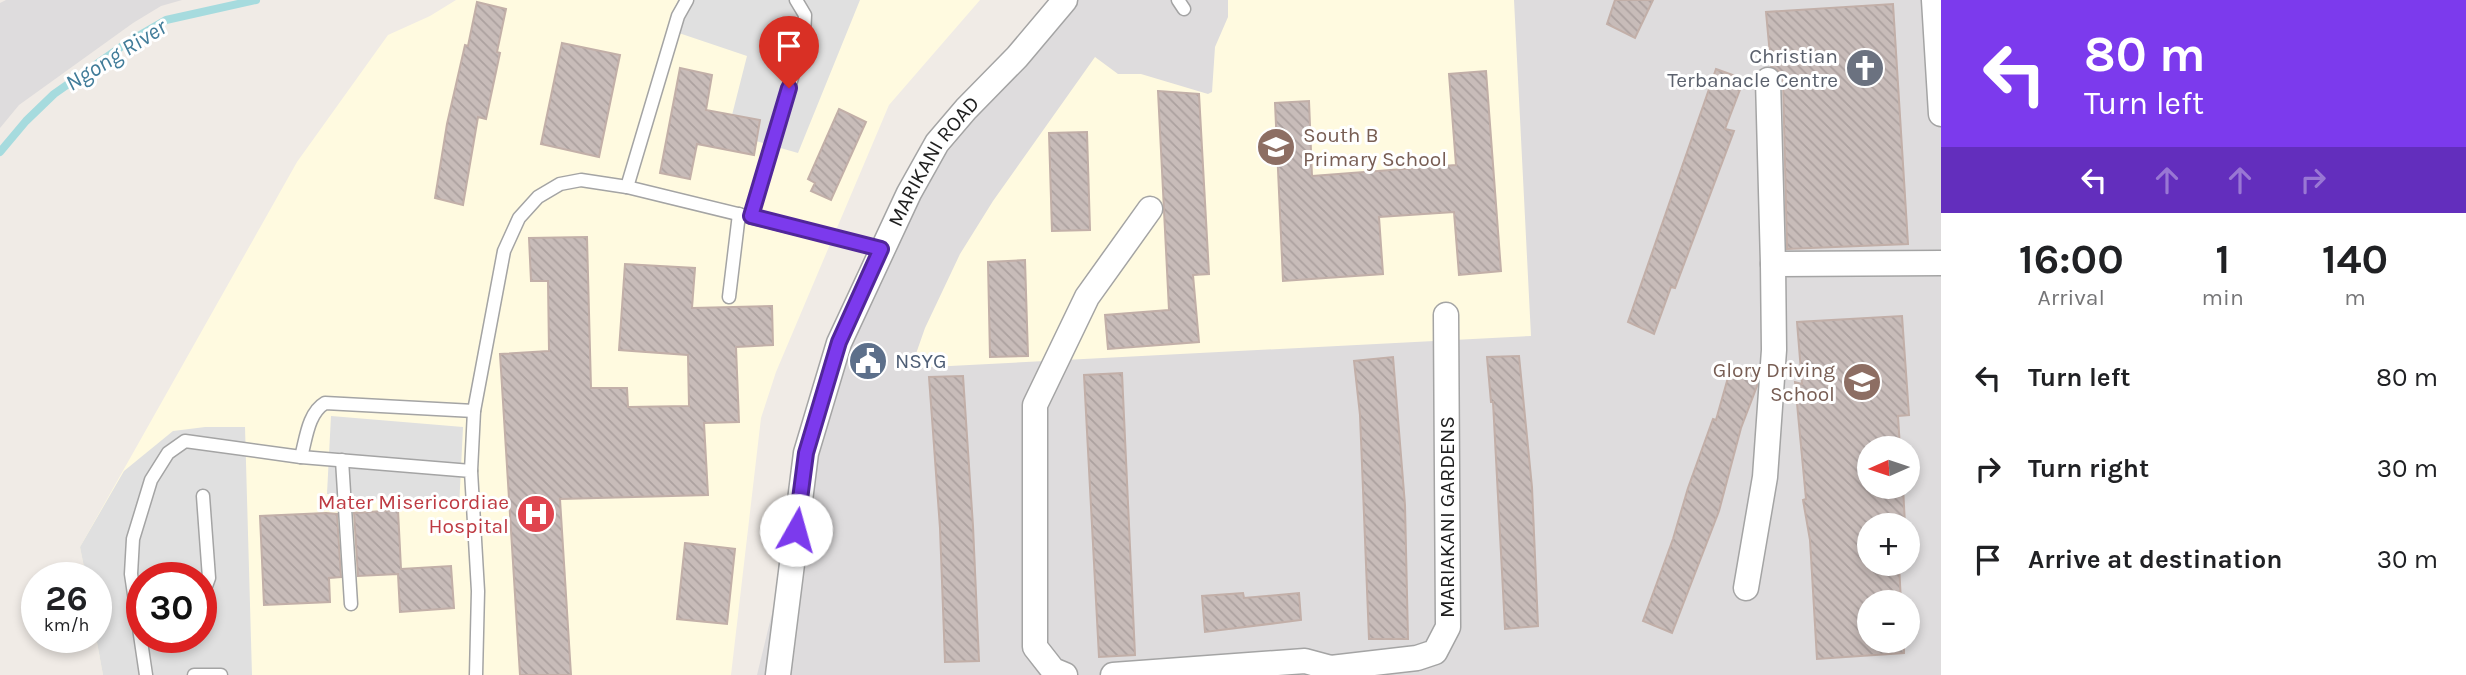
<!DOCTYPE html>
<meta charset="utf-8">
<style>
:root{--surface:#fff;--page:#f2f2f2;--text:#202124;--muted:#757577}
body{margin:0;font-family:Karla,sans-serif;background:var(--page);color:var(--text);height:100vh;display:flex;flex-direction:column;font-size:26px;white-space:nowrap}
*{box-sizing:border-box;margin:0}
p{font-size:23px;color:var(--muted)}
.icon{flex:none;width:38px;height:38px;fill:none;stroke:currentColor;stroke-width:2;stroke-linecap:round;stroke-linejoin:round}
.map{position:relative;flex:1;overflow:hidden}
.side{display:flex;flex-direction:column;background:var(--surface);width:525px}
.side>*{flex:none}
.guide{background:#7c3aed;color:#fff;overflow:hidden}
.needle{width:46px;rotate:267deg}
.tools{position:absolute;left:1857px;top:436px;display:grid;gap:14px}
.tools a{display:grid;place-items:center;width:63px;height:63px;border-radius:50%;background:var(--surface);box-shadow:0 4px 10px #0003;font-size:35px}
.speed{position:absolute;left:21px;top:562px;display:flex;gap:14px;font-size:35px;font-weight:700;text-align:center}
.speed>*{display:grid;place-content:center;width:91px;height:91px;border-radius:50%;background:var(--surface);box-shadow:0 4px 10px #0003;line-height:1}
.speed small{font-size:18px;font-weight:400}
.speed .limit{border:10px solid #d22;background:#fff;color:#111}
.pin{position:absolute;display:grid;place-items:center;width:60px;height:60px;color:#fff;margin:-72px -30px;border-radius:50% 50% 50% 0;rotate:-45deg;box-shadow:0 0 7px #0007}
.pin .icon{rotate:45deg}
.me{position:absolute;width:77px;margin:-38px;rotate:7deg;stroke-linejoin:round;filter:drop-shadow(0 0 5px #0008)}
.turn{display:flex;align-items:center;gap:24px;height:147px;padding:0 28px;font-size:32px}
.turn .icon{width:91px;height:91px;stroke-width:2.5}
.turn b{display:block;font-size:49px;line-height:60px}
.lanes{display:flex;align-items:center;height:66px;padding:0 28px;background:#0003;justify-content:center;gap:35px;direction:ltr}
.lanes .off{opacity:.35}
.eta{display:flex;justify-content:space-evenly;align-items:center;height:119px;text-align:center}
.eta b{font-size:42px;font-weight:700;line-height:49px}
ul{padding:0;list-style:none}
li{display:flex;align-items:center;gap:21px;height:91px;padding:0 28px}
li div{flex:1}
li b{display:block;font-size:26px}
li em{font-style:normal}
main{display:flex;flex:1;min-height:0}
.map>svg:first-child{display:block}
.residential{fill:#dedcdd;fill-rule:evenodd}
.education{fill:#fffae0;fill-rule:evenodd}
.parking{fill:#e0e0e0;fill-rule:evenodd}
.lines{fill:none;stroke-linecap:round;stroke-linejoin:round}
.stream{stroke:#a6dbde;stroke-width:8}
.building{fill:url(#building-back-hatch);stroke:#c2afa8;stroke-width:2}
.lane-casing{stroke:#a4a4a4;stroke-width:15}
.street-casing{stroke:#a4a4a4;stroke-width:27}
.lane{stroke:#fff;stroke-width:12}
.street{stroke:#fff;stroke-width:24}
.route-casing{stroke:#51269a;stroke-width:18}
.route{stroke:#7c3aed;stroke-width:12}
.labels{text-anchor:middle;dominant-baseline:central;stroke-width:6;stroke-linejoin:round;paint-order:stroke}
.worship-label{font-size:21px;fill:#5b616d;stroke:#fff;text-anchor:end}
.education-label{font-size:21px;fill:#785e54;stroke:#fff;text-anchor:start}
.street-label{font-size:21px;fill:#202020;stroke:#fff}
.service-label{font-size:21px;fill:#4e5e75;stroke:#fff;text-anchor:start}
.health-label{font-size:21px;fill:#be3a42;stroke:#fff;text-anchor:end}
.water-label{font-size:23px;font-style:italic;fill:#417c99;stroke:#fff}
</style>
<main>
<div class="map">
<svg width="1941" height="675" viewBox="0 0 1941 675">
<defs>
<pattern id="building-back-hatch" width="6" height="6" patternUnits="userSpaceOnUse" patternTransform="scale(1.75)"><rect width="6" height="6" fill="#c8bcb9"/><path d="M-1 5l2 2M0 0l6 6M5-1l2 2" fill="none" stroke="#aca19f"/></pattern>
</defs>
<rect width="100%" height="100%" fill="#f0ebe6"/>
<g class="residential">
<polygon points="6,0 182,0 161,6 133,23 19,105 0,128 0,3"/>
<path d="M1074 0H1941V675H757L774 605 874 240ZM1869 448H1908V486H1869ZM1869 525H1908V564H1869ZM1869 602H1908V640H1869Z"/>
</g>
<g class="education">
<path d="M456 0H980L889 105 776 372 761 418 731 675H103L96 637V578L86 577 80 547 297 162 388 35 430 16ZM142 578H201V637H142Z"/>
<polygon points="1228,0 1514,0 1531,336 911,368 925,328 960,254 993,201 1095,57 1118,74 1141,74 1208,94 1212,92 1215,47 1228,17"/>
</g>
<g class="parking">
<polygon points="678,0 860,0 798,153 756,141 732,115 747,56 667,29"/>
<polygon points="331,416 463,427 459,508 327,494"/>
<path d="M205 427H245L252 675H103L96 637V578L86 577 80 547 124 471 173 431ZM142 578H201V637H142Z"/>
</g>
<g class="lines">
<polyline class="stream" points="0,152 26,121 54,94 128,42 166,20 256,0"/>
</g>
<g class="building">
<polygon points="1615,0 1653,0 1635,38 1607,24"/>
<polygon points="477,2 506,9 497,52 500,53 486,119 478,117 463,205 435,198 447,124 465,45 468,46"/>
<polygon points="1893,4 1908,244 1787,249 1783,80 1780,72 1771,66 1766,12"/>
<polygon points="562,43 620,55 599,157 541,144"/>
<polygon points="680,68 712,75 706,110 760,120 754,155 697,144 690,179 660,173"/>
<polygon points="1716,69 1744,79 1725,129 1734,131 1675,288 1671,287 1654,334 1628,322"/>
<polygon points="1486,71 1501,271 1459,275 1454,212 1379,217 1383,274 1283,281 1275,103 1309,101 1312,176 1456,165 1449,74"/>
<polygon points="1158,91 1199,94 1209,274 1193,275 1199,342 1108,349 1105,315 1169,310"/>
<polygon points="839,109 866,122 831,200 811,191 815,183 808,179"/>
<polygon points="1087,132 1090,230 1052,231 1049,133"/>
<polygon points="587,237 591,388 627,388 628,407 689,406 688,355 619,350 625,264 695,268 692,308 772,306 773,345 736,347 739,422 704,423 708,495 560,499 571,675 520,675 500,354 549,351 548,281 531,281 529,238"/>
<polygon points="1025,260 1028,356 990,357 988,262"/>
<polygon points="1902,316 1909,415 1898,416 1900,448 1869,448 1869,486 1903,486 1905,525 1869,525 1869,564 1899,564 1901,602 1869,602 1869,640 1904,640 1904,653 1817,659 1810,540 1803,500 1806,499 1795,382 1802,384 1797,322"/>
<polygon points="1519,356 1532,487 1538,626 1505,629 1493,402 1491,402 1487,357"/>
<polygon points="1393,357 1405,505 1408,639 1369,639 1360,415 1354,361"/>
<polygon points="1731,367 1757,374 1757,386 1741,428 1719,511 1672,633 1643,621 1673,539 1688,488 1713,419 1716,420"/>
<polygon points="1122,373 1135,655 1099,657 1084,375"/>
<polygon points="963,376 973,526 979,661 945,662 940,528 929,377"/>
<polygon points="398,510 401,569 451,566 454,608 400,612 398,574 358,576 354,513"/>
<polygon points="326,513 337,514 341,577 329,578 330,602 264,605 260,516"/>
<polygon points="685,543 735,549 727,624 677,619"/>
<polygon points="1243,593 1244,598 1299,593 1301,620 1205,632 1202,596"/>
</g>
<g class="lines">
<defs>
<g id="lane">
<polyline points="1178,0 1184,9"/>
<polyline points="627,187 678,16 687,0"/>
<polyline points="751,216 804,37 805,15 796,0"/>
<polyline points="729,297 739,214"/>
<path d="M301 457C306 439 308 413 325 403L474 411"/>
<polyline points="342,460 351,604"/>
<polyline points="471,471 474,411 504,251 519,218 538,197 560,184 581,180 627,187 881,249"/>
<polyline points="201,600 209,578 203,496"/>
<polyline points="146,675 131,574 133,539 151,480 168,453 185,441 301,457 471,471 478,591 476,675"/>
<polyline points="194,675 221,675"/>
</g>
<g id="street">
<polyline points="1934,0 1941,114"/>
<polyline points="1768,80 1773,264"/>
<polyline points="1746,588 1765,477 1774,350 1773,264 1941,263"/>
<polyline points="1331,668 1417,658 1435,652 1448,627 1446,315"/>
<path id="s1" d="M778 675 806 453 839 343 909 193 937 143 966 109 1017 57 1065 0"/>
<polyline points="1065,675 1053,670 1035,647 1035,405 1087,297 1150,209"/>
<polyline points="1113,675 1305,661 1331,668 1333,675"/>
</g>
</defs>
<use href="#lane" class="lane-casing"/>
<use href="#street" class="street-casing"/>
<use href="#lane" class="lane"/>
<use href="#street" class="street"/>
</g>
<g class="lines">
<defs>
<polyline id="route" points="789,88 751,216 881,249 839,342 806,453 796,530"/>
</defs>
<use href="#route" class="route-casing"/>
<use href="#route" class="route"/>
</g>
<defs>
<symbol id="church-disc" viewBox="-11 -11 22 22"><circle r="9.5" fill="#6b7280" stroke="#fff"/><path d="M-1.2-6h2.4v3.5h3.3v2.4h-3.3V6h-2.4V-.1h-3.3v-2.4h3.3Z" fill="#fff"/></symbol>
<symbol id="school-disc" viewBox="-11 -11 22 22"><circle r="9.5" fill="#8d6e63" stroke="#fff"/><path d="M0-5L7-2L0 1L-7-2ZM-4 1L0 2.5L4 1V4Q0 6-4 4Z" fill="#fff"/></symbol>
<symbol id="civic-disc" viewBox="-11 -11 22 22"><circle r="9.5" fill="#5c6f8a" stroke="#fff"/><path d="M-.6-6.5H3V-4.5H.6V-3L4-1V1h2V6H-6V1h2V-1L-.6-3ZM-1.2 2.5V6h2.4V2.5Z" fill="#fff"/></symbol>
<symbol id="hospital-disc" viewBox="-11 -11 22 22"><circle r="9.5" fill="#e0444e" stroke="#fff"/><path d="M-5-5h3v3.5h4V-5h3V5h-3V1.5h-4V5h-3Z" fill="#fff"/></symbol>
</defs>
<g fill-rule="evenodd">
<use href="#church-disc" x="1843" y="46" width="44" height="44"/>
<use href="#school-disc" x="1254" y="125" width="44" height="44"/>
<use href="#civic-disc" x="846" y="339" width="44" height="44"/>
<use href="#school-disc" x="1840" y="360" width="44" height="44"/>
<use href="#hospital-disc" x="514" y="492" width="44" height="44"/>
</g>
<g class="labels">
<g class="worship-label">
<text x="1838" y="56">Christian<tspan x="1838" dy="24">Terbanacle Centre</tspan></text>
</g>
<g class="education-label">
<text x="1303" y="135">South B<tspan x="1303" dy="24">Primary School</tspan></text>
<text x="1835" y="370" text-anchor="end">Glory Driving<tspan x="1835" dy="24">School</tspan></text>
</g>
<g class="street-label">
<text stroke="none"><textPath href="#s1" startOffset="544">MARIKANI ROAD</textPath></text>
<text transform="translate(1447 517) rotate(-90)">MARIAKANI GARDENS</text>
</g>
<g class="service-label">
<text x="895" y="361">NSYG</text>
</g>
<g class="health-label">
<text x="509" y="502">Mater Misericordiae<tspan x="509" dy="24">Hospital</tspan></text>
</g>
<g class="water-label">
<text transform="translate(116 55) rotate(-32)">Ngong River</text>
</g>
</g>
</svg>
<div class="tools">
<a><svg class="needle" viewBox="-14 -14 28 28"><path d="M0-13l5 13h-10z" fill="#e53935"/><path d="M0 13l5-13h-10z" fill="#757577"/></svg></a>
<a>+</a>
<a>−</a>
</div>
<div class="speed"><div>26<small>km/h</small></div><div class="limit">30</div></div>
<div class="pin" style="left:789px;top:88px;background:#d93025"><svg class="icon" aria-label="arrive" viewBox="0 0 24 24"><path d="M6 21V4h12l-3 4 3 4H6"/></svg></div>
<svg class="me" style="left:796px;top:530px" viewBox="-20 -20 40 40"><circle r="19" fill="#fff"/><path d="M0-13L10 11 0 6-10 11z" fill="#7c3aed"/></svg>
</div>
<section class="side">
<div class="guide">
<div class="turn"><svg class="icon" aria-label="left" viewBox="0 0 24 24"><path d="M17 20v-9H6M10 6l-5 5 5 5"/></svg><div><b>80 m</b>Turn left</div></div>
<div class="lanes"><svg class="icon" aria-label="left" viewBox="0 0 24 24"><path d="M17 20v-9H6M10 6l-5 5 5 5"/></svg><svg class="icon off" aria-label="ahead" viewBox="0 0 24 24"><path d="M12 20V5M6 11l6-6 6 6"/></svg><svg class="icon off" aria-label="ahead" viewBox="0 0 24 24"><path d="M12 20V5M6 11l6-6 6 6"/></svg><svg class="icon off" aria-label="right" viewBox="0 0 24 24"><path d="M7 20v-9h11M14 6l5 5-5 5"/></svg></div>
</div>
<div class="eta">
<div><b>16:00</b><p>Arrival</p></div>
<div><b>1</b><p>min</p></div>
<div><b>140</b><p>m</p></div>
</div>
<ul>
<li><svg class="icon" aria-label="left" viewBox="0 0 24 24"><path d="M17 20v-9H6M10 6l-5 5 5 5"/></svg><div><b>Turn left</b></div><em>80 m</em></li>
<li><svg class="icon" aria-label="right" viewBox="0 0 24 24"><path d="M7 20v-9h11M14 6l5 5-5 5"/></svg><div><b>Turn right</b></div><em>30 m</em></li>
<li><svg class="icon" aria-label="arrive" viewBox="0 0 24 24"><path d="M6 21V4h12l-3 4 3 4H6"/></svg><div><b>Arrive at destination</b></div><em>30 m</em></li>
</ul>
</section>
</main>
